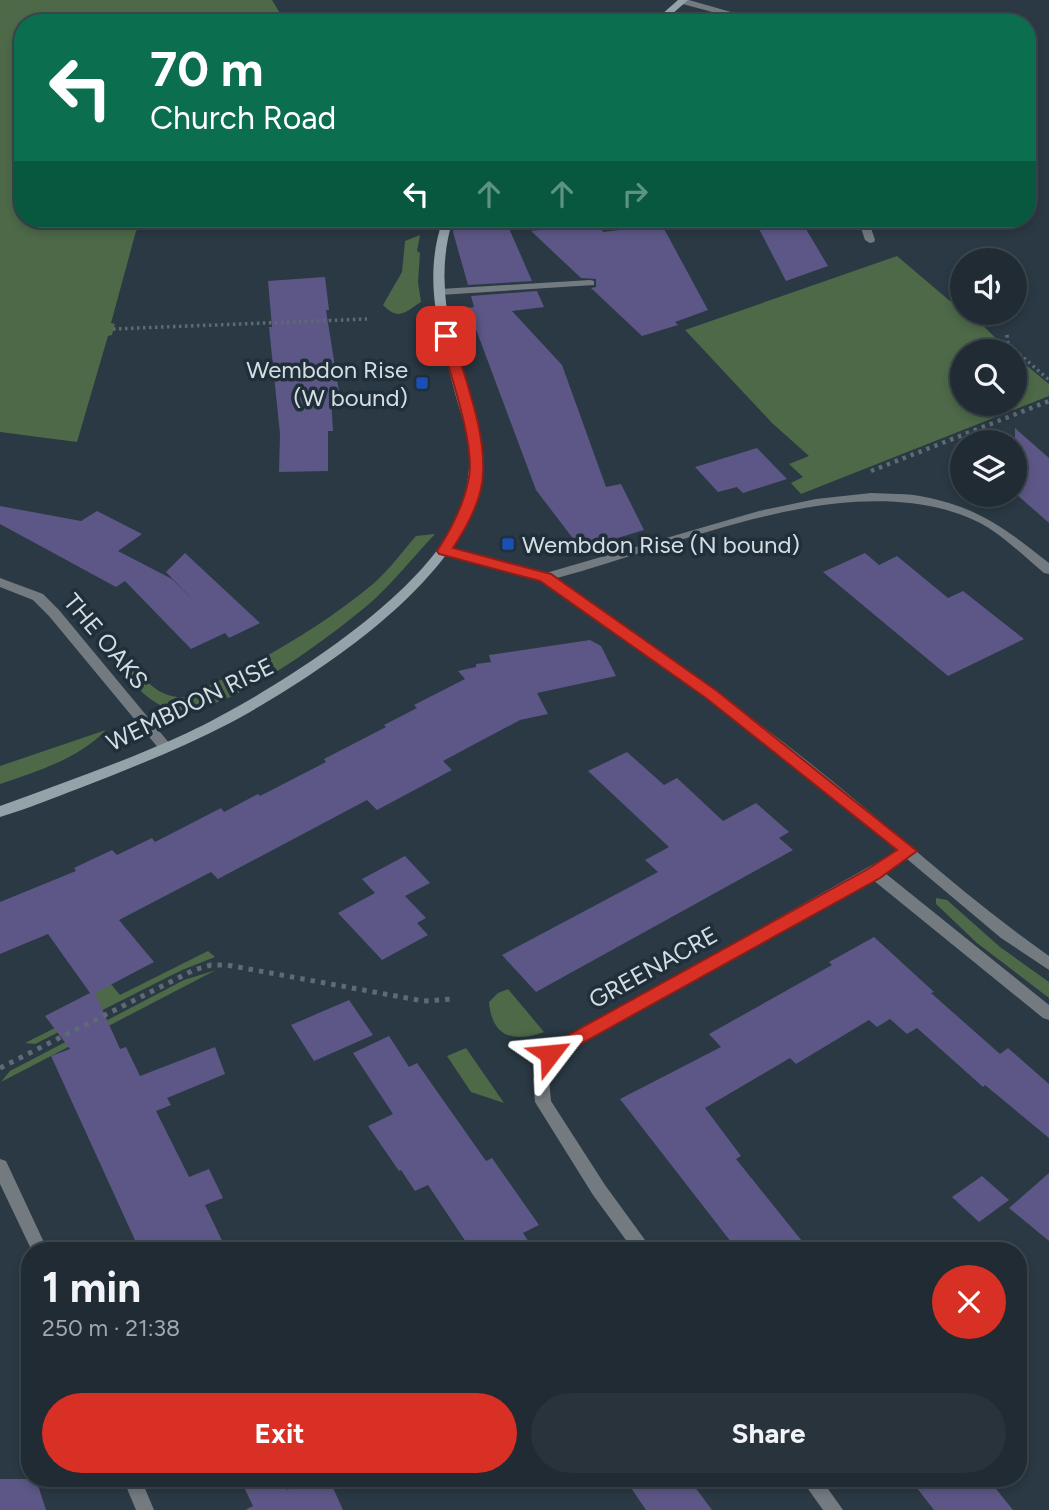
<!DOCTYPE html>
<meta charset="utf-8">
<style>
:root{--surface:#202b33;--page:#28333b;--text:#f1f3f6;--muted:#a2a7ac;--line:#3d474e;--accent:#d93025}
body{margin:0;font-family:Figtree,sans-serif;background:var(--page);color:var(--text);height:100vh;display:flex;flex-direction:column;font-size:26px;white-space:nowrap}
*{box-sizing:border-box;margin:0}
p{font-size:23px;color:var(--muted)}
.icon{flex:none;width:38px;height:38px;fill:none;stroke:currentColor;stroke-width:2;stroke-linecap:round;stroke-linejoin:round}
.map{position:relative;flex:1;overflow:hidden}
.panel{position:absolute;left:21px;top:1242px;width:1006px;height:245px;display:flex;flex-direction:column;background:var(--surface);border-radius:28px;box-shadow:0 4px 10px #0003,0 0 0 2px var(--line)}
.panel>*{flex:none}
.banner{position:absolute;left:14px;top:14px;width:1022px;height:214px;border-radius:28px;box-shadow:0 4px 10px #0003,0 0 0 2px var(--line);background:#0b6e4f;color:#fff;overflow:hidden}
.controls{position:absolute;left:950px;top:248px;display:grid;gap:14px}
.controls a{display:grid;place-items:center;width:77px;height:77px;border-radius:50%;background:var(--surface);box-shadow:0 4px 10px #0003,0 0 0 2px var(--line);font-size:35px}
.pin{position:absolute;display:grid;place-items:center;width:60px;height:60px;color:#fff;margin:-30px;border-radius:14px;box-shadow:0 4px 10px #0006}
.me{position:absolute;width:77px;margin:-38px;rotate:61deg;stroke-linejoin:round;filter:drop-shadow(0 0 5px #0008)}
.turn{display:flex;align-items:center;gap:24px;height:147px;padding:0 21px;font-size:32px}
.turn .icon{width:91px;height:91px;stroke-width:2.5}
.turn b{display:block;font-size:49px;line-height:60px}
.lanes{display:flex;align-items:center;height:66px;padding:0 21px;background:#0003;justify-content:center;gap:35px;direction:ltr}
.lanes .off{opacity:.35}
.round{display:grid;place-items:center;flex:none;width:74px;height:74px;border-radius:37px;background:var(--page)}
.head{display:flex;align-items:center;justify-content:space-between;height:119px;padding:0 21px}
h1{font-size:42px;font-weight:700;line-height:52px}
.primary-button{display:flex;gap:14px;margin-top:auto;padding:14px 21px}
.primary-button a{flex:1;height:80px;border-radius:42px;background:var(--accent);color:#fff;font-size:28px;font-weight:700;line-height:80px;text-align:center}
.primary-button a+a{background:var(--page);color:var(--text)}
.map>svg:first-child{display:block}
.green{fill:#4d6948}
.building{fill:#5c5786}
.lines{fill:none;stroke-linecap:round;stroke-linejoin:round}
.path-far2{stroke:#5e6b75;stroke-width:3.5;stroke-dasharray:2.5 3.5;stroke-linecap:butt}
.path-far1{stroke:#5e6b75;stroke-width:4.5;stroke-dasharray:3.5 5;stroke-linecap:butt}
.path{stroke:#5e6b75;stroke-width:5;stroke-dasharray:4.5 6;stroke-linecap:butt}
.service{fill:#737b80;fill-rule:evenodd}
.minor{fill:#737b80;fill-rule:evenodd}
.secondary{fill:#94a2aa;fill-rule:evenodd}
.route{fill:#d93025;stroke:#8d1f18;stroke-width:2}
.transit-dot{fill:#1a4fb4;stroke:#202f39;stroke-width:2.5}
.labels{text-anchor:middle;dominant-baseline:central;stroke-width:7;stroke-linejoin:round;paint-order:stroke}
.poi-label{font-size:24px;fill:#d4dde4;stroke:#202f39;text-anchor:end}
.street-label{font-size:24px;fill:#d4dde4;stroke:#202f39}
</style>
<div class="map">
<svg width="1049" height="1510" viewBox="0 0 1049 1510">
<rect width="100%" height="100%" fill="#2a3944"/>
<g class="green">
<polygon points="0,0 272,0 286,23 23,23 23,219 151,219 136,231 111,323 115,324 112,335 108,336 77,442 0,432"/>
<path d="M420 235 417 251 420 253 418 282 421 302C406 311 400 322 383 305L402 272 405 241Z"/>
<polygon points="897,256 950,301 957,301 962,306 962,313 970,313 1010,352 962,352 962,404 1015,404 1015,356 1049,384 1049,396 801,494 791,483 803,477 789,464 809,456 772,423 685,330"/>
<path d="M435 534C413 557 393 583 369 604 332 635 213 728 164 707 140 696 123 671 106 652L118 648C136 668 154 700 185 697 251 667 316 631 373 584 389 570 402 552 416 536Z"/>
<path d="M106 730C78 759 38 771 0 784V766Z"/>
<polygon points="936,898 947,900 1000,947 1049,982 1049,998 977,943 936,904"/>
<polygon points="208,951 215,957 182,970 35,1044 25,1043 79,1016 90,994 111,984 120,995"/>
<polygon points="216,970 1,1082 10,1071 184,980"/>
<path d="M508 989 544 1032C513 1043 492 1037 489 1002L498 993Z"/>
<polygon points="466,1048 504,1103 471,1092 447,1056"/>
</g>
<g class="building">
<polygon points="455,219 505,219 532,281 468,285 453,232"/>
<polygon points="784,219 800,219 828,266 786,281 756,223"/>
<polygon points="599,223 603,232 662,225 708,310 675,322 678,325 642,336 591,288 596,287 596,279 581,278 531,231"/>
<polygon points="325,277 329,310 326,310 340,398 331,399 333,431 328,431 328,471 279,472 280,434 269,327 272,327 268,281"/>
<polygon points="537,291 544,307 512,311 562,365 606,487 621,484 644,530 581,549 536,490 468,308 474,307 471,296"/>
<polygon points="1015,428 1049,458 1049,523 1015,493"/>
<polygon points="757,448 787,479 743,493 737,487 718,492 695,467"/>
<polygon points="0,506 81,521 97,511 142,534 118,551 172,579 195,602 166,572 185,553 260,623 229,638 225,633 191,649 125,581 116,587 0,524"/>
<polygon points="865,553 879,565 897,556 948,598 963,591 1024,639 948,676 823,572"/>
<polygon points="590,640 601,646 616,676 537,693 548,714 520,720 443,761 452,770 377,810 367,800 218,879 211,872 119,920 154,962 95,993 120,1049 126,1047 140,1076 215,1047 225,1074 167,1098 171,1105 156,1111 189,1177 209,1169 223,1198 205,1205 227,1251 182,1251 177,1242 154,1251 140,1251 51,1056 70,1049 45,1016 90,993 48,934 0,954 0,902 76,871 74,868 112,850 117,855 152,838 155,842 221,808 224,812 258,794 260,796 326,762 324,759 386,727 384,725 417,708 414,705 465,679 458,671 476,667 476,664 491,662 489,655"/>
<polygon points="627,752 664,785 677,778 723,821 756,803 789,832 779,838 793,850 536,992 502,955 658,872 645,860 669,847 588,771"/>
<polygon points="405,856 430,883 405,896 426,918 417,923 428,935 382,960 338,913 375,893 362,879"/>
<polygon points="874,937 934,992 931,993 1000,1054 1008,1048 1049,1084 1049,1138 985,1085 983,1087 917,1028 907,1034 890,1019 877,1027 869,1020 796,1064 790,1058 705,1108 741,1156 736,1159 810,1251 738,1251 620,1099 721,1047 709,1034 832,965 829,962"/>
<polygon points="349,1000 373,1035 314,1061 291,1025"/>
<polygon points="389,1036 409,1067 417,1063 486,1161 492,1158 539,1225 523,1233 535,1251 472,1251 428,1185 415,1191 401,1170 399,1171 368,1126 393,1114 353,1053"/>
<polygon points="1049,1173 1049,1241 1009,1208"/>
<polygon points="982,1176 1009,1200 979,1222 952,1197"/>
<polygon points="0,1479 36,1479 46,1510 0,1510"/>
<polygon points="240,1479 282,1479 287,1490 311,1479 329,1479 343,1510 245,1510 253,1506"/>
<polygon points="625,1479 689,1479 712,1510 646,1510"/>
<polygon points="910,1479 988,1479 1013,1510 934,1510"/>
</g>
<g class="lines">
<g class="path-far2">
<polyline points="113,329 367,319"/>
<polyline points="1007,335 1008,344 1049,380"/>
</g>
<polyline class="path-far1" points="871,471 1049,401"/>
<polyline class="path" points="0,1068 194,970 211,965 227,965 423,1001 454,999"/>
<polygon class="service" points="590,280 594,281 594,285 440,295 434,292 440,289"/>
<g class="minor">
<polygon points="678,0 689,0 769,23 753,23 679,3"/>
<polygon points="858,219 868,219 875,240 874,242 870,243 865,240"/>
<path d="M871 493C888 494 908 493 925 497 980 508 1007 530 1049 563V574L1044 573C1020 553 996 528 967 517 844 468 678 546 557 578 640 638 725 696 806 760 888 824 963 896 1049 956V970L1001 938 907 859 885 873 1049 1005V1020L1043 1018 873 880 557 1058 549 1079 551 1101 605 1185 653 1251H634L593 1195 535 1102 533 1079 544 1050 897 851 797 767 707 698 542 580 440 554 438 551 444 547 546 573 759 511 816 499Z"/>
<polygon points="0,578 43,594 59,610 170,744 172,747 170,750 160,750 49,616 33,600 0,587"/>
<polygon points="0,1159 6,1161 48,1251 32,1251 0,1184"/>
<polygon points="123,1479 141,1479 154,1510 136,1510"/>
<polygon points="801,1479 821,1479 843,1510 823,1510"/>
</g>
<g class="secondary">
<polygon points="678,0 688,0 662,23 652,23"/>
<path d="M443 219H453C433 282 452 344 470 405 477 428 483 449 481 473 473 576 313 678 230 723 182 748 131 768 80 788 53 798 27 809 0 817V806C63 783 126 761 187 733 267 695 415 603 454 523 466 499 471 472 469 446 468 430 461 415 457 400 441 338 421 282 443 219Z"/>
</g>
</g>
<path class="route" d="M446 332 453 336C464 377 486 431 483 474 482 500 467 527 453 548L551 574 717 691 917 851 880 878 550 1061 543 1059 540 1054 543 1049 868 869 897 850 706 698 540 581 439 554 437 551C452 528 464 505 469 477 475 443 449 371 440 336Z"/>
<g class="transit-dot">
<rect x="415" y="376" width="14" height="14" rx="3.5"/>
<rect x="501" y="537" width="14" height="14" rx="3.5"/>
</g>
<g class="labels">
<g class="poi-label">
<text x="408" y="369">Wembdon Rise<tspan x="408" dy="28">(W bound)</tspan></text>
<text x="522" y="544" text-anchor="start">Wembdon Rise (N bound)</text>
</g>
<g class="street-label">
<text transform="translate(106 641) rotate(50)">THE OAKS</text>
<text transform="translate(190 704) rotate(-26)">WEMBDON RISE</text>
<text transform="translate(653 967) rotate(-29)">GREENACRE</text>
</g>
</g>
</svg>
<div class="controls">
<a><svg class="icon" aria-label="sound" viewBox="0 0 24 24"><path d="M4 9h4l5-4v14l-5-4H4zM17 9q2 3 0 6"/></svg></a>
<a><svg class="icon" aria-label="search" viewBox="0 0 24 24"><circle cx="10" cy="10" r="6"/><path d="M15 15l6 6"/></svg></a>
<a><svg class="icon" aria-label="layers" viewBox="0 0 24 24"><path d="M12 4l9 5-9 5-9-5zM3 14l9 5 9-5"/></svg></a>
</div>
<div class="pin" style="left:446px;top:336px;background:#d93025"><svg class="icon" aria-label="arrive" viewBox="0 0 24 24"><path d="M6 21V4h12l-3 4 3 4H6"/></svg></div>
<svg class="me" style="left:550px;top:1054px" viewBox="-20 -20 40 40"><path d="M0-17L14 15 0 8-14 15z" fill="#d93025" stroke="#fff" stroke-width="4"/></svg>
<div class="banner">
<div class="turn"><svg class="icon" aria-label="left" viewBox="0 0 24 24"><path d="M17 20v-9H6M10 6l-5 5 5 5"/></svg><div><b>70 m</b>Church Road</div></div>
<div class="lanes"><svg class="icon" aria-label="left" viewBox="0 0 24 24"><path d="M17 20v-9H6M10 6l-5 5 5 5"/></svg><svg class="icon off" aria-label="ahead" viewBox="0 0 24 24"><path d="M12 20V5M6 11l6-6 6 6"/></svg><svg class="icon off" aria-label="ahead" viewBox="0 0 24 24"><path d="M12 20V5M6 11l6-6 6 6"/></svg><svg class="icon off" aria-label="right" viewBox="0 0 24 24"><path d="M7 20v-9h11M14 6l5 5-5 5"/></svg></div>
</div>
<section class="panel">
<div class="head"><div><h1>1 min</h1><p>250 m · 21:38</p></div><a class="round" style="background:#d93025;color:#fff"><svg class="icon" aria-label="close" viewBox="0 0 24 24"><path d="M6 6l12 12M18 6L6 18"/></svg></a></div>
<div class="primary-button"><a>Exit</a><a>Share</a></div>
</section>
</div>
